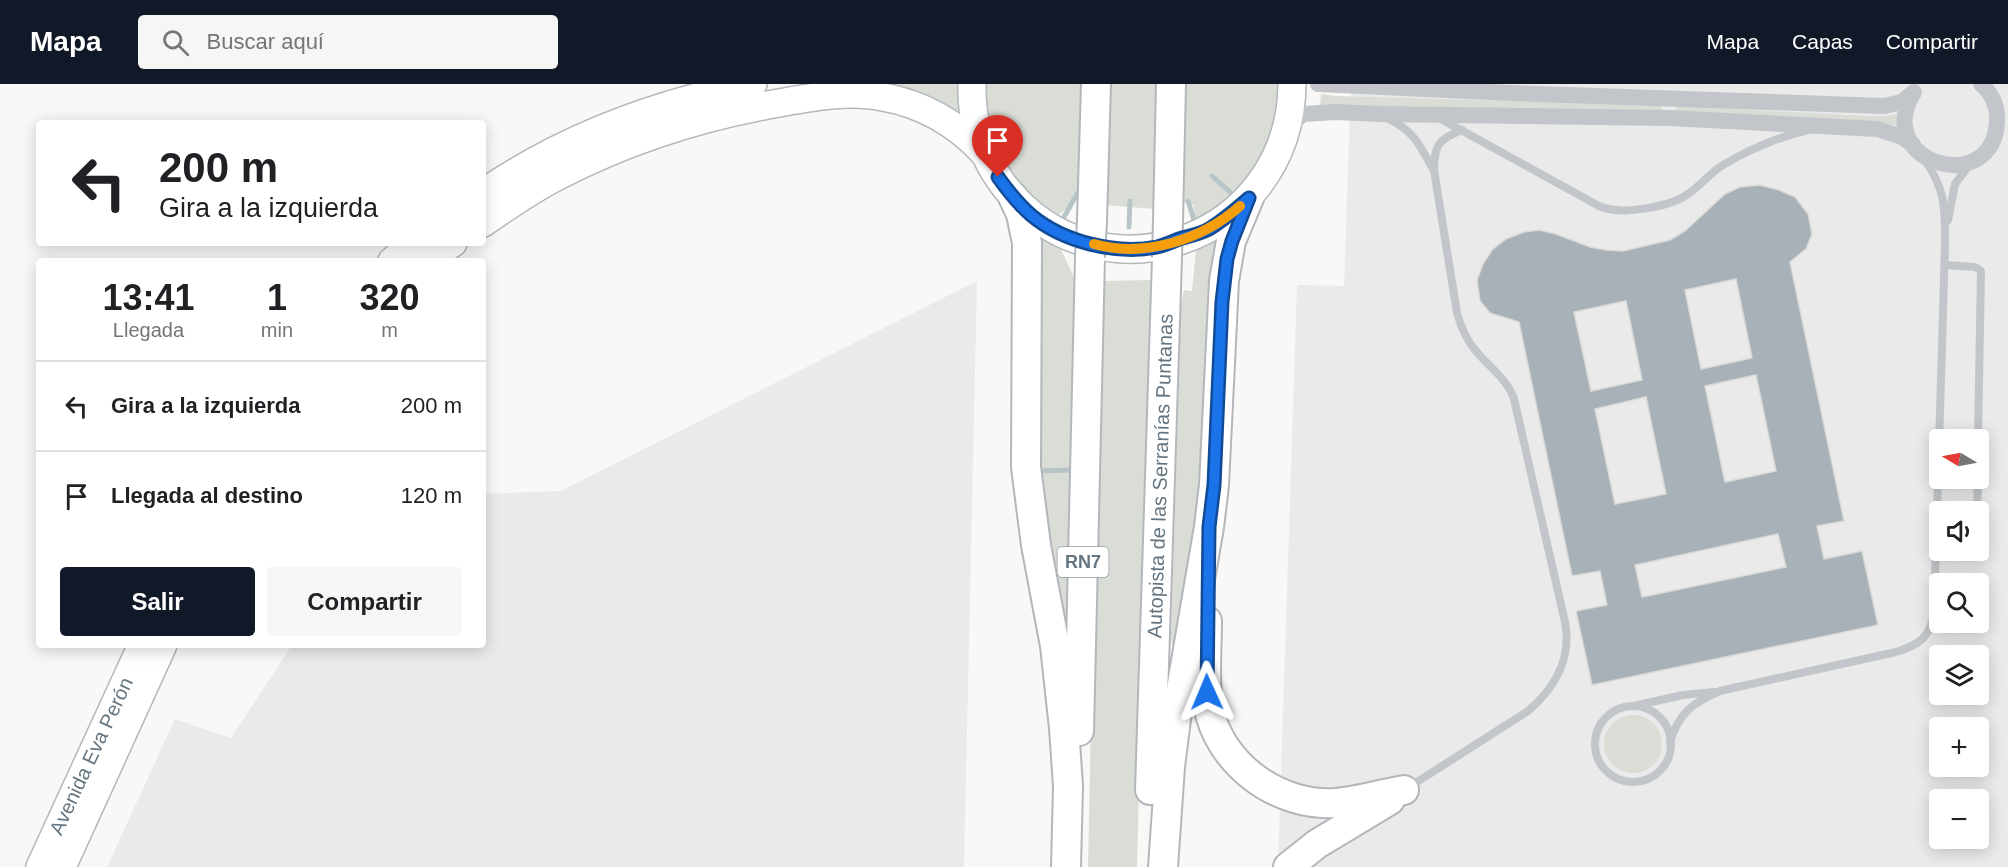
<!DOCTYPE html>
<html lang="es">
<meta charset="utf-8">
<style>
:root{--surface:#fff;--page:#f6f6f6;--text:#202124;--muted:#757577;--line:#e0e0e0;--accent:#111827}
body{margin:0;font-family:Arial,sans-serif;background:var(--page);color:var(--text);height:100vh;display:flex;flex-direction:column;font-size:22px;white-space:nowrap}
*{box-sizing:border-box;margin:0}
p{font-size:20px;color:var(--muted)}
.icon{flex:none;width:33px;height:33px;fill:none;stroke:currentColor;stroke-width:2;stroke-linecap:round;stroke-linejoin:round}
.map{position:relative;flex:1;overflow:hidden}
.panel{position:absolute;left:36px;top:174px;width:450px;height:390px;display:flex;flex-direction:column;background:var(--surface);border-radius:6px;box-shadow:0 3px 15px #0003}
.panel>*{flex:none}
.top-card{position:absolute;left:36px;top:36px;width:450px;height:126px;border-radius:6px;box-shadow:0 3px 15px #0003;background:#fff;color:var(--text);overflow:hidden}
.needle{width:39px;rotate:280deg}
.fabs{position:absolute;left:1929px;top:345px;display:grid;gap:12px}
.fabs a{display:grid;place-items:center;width:60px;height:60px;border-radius:6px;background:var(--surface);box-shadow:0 3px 15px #0003;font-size:30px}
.pin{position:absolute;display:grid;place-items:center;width:51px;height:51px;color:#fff;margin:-62px -26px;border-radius:50% 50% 50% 0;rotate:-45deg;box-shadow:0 0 6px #0007}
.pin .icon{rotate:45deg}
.me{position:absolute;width:66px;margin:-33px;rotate:359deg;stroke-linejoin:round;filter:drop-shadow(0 0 4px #0008)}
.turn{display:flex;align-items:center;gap:21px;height:126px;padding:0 24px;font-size:27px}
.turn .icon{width:78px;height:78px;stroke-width:2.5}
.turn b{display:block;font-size:42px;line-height:51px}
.eta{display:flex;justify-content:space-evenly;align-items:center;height:102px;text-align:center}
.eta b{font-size:36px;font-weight:600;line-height:42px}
.cta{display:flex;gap:12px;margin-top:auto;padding:12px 24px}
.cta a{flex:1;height:69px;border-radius:6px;background:var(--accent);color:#fff;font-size:24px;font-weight:600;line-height:69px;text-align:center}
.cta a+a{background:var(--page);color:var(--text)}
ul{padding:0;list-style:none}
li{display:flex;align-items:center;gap:18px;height:90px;padding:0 24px;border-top:2px solid var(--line)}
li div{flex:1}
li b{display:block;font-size:22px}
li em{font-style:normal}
header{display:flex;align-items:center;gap:36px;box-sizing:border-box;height:84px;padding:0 30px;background:var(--accent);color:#fff}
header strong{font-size:28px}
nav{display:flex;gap:33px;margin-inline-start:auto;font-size:21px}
.search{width:420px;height:54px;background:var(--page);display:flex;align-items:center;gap:15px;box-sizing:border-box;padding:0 21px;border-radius:6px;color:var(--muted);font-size:22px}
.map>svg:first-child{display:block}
.built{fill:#e9eae9;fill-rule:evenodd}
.green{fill:#d9ddd5}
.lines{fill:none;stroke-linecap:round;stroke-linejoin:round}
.stream{stroke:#b7c5c8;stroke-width:5}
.building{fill:#a8b1b7;stroke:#dadad8;stroke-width:1.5;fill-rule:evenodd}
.primary-casing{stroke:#b3b8bc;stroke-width:30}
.trunk-casing{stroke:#b3b7bb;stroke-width:32}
.service{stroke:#c2c6ca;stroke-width:8}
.minor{stroke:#c2c6ca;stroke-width:16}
.primary{stroke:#fff;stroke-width:27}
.trunk{stroke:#fff;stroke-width:28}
.trunk-bridge-casing{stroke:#b3b7bb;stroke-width:32;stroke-linecap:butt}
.trunk-bridge{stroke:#fff;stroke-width:28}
.route-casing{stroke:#114b97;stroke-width:15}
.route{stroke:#1a73e8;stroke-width:10}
.slow{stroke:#f59e0b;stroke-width:10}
.labels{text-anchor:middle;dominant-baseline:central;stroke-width:6;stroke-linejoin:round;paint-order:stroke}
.shield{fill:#fff;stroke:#929ea7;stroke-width:1.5}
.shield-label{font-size:18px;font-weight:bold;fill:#647581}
.street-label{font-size:20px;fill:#647581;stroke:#fff}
</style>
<header>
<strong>Mapa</strong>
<div class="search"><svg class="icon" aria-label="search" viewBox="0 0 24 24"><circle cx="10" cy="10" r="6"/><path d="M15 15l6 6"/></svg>Buscar aquí</div>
<nav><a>Mapa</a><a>Capas</a><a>Compartir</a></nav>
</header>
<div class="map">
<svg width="2008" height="783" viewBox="0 0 2008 783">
<rect width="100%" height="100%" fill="#f9f8f6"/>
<g class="built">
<path d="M1351 0H2008V783H1278L1297 201 1344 202ZM1940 356H1978V394H1940ZM1940 428H1978V466H1940ZM1940 500H1978V538H1940ZM1940 572H1978V610H1940ZM1940 644H1978V682H1940ZM1940 716H1978V754H1940Z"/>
<polygon points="977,197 964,783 107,783 175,635 231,654 292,561 483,561 483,410 561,407"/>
</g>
<g class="green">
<path d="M876 0H970V32L974 53C950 33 920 17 889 11 843 3 791 13 745 24 706 34 665 43 627 57 576 77 529 104 483 133V126C551 81 625 48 704 27 726 21 749 14 771 11 806 5 841 2 876 0Z"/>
<path d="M984 0H1092L1079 113 1059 131C1026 110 999 81 989 42 985 29 985 14 984 0Z"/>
<polygon points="1107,0 1158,0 1155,125 1104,121"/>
<path d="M1186 0H1281C1274 38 1269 80 1238 107 1225 118 1210 128 1196 138L1193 120 1184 119Z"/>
<polygon points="1321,10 1336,12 1662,21 1661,28 1320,21"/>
<polygon points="1677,22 1866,32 1886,32 1898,30 1897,41 1676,28"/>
<polygon points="1232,134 1211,380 1176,578 1171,555 1181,222 1184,206 1192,207 1197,155"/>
<polygon points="1035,154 1057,157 1077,200 1071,554 1062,548 1039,377"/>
<polygon points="1152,196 1137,783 1088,783 1100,197"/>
<circle cx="1633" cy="660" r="29"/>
</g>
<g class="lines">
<g class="stream">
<polyline points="1212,92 1230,108"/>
<polyline points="1188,117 1194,136"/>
<polyline points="1064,133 1077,110"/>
<polyline points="1129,143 1130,117"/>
<polyline points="1038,387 1070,386"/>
</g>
</g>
<path class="building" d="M1760 101 1779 106 1795 113 1808 130 1812 150 1806 165 1790 178 1844 437 1817 442 1824 475 1862 467 1878 541 1592 601 1576 527 1607 521 1600 487 1572 492 1519 238 1490 229 1480 217 1477 196 1483 180 1492 166 1506 155 1524 148 1539 146 1556 150 1590 163 1606 166 1623 167 1670 156 1685 147 1725 110 1740 103ZM1736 195 1752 274 1701 285 1685 206ZM1626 217 1642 296 1591 307 1574 228ZM1756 291 1776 387 1725 398 1705 302ZM1646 313 1666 410 1615 420 1595 325ZM1778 450 1786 483 1642 513 1635 481Z"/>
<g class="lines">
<defs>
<g id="primary">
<path d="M972 0C971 35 981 71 1002 99 1097 226 1291 157 1292 0"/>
<path d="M483 109C563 54 658 19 753 0"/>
<path d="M483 139C508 122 533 104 560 91 628 56 704 32 779 19 813 13 848 6 883 13 923 20 956 39 984 69"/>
<polyline points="392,177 414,159"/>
<polyline points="427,177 453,159"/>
<polyline points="40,783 142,561"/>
<polyline points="62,783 163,561"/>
</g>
<g id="trunk">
<polyline points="1013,113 1021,130 1027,159 1026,383 1036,461 1055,562 1064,644 1068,702 1066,783"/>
<polyline points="1092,136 1096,0"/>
<polyline points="1168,137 1171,0"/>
<path d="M1207 537C1207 565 1204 594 1208 621 1218 679 1277 723 1336 719 1359 717 1381 710 1404 706"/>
<polyline points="1079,647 1090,173"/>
<polyline points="1150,706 1167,174"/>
<polyline points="1163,783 1170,683 1176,635 1209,443 1214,401 1224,197 1231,157 1249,114"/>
<polyline points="1288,783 1317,760 1390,716"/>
</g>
</defs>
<use href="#primary" class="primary-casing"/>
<use href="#trunk" class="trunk-casing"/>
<g class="service">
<path d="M1387 34C1413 46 1420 61 1433 85"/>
<path d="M1441 35 1599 122C1621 132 1672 123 1691 108 1702 100 1711 88 1723 81 1748 66 1779 53 1808 46"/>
<polyline points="1948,136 1955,100 1970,80"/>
<polyline points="1945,181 1975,183 1981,187 1978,356"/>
<polyline points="1977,428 1978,394"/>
<polyline points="1638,621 1683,611 1714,608"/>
<circle cx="1633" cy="660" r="38"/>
<path d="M1670 658C1679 629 1692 619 1720 607L1896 568C1919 561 1931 553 1934 528L1945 161C1945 124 1946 106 1924 75"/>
<path d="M1406 705 1528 627C1555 604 1572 574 1565 538L1514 315C1508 296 1489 283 1476 267 1466 256 1461 243 1457 229L1434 86C1434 61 1439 55 1462 46"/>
</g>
<g class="minor">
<polyline points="1318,0 1511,9 1884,22 1902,18 1914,8"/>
<path d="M1913 10C1872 80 1994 114 1997 37 1998 23 1992 9 1981 0"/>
<polyline points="1287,44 1303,30 1336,28 1380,30 1670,34 1877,45 1902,53 1913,61"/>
</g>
<use href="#primary" class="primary"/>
<use href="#trunk" class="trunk"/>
<defs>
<g id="trunk-bridge">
<polyline points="1090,173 1092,136"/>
<polyline points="1167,174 1168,137"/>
</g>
</defs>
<use href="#trunk-bridge" class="trunk-bridge-casing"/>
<use href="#trunk-bridge" class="trunk-bridge"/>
</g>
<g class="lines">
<defs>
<path id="route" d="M998 93C1008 107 1018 120 1031 131 1063 158 1116 171 1157 163 1165 161 1172 158 1179 155 1189 152 1200 150 1209 145 1224 136 1236 125 1249 114L1232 157 1227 175 1222 218 1214 401 1209 443 1207 608"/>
</defs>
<use href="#route" class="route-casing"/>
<use href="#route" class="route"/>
<path class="slow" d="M1094 160C1144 174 1202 156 1240 122"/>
</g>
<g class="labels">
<rect class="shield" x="1057.5" y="463" width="51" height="30" rx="4.5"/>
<g class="shield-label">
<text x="1083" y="478">RN7</text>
</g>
<g class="street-label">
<text transform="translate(1160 392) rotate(-88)">Autopista de las Serranías Puntanas</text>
<text transform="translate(91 672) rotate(-65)">Avenida Eva Perón</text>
</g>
</g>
</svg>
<div class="fabs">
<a><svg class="needle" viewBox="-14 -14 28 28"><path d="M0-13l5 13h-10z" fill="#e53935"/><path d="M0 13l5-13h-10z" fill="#757577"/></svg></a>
<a><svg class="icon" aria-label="sound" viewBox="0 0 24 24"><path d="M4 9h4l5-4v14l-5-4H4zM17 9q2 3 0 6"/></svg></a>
<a><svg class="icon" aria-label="search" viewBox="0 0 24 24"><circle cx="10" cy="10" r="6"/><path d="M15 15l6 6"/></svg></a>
<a><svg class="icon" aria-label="layers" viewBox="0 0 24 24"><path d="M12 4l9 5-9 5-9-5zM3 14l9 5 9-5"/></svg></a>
<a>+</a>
<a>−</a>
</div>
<div class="pin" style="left:998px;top:93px;background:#d93025"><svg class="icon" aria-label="arrive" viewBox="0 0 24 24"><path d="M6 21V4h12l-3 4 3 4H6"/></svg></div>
<svg class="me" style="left:1207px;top:608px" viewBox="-20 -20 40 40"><path d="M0-17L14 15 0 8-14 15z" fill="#1a73e8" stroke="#fff" stroke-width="4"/></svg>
<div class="top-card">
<div class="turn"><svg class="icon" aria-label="left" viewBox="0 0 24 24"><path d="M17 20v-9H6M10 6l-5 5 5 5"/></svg><div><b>200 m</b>Gira a la izquierda</div></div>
</div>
<section class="panel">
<div class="eta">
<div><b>13:41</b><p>Llegada</p></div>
<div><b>1</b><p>min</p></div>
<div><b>320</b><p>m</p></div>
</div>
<ul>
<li><svg class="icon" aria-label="left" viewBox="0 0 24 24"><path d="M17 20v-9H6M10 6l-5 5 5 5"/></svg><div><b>Gira a la izquierda</b></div><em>200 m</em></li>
<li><svg class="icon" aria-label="arrive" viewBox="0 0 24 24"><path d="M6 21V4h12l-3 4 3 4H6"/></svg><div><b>Llegada al destino</b></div><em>120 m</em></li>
</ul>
<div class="cta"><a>Salir</a><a>Compartir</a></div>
</section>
</div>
